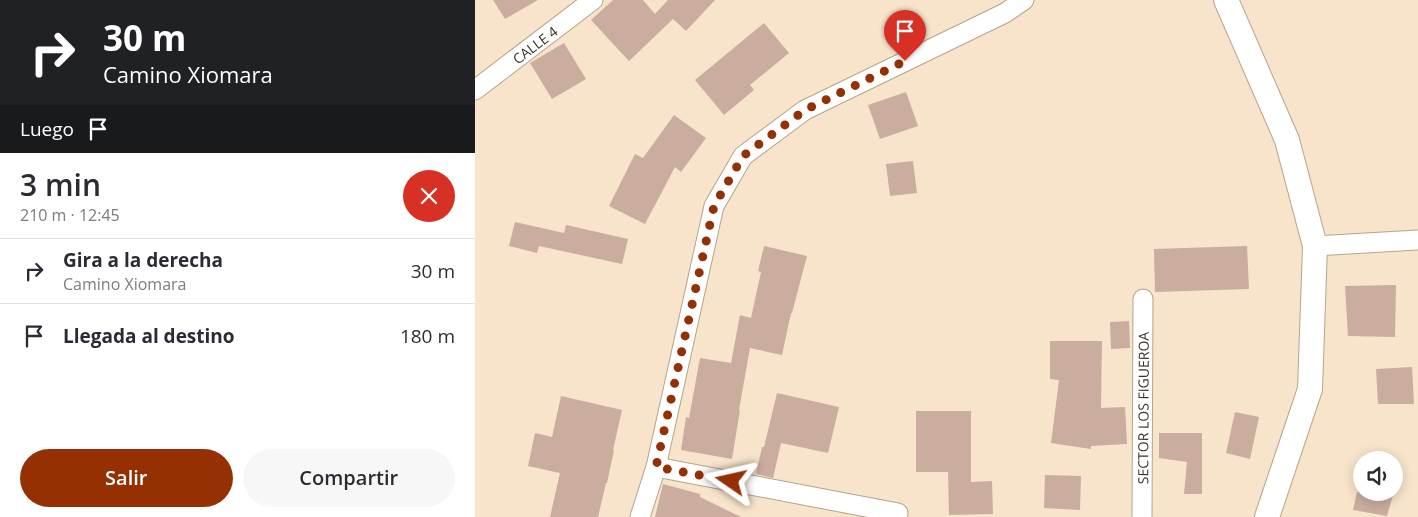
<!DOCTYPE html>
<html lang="es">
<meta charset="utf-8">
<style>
:root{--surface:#fff;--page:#f7f7f7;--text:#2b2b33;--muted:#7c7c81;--line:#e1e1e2;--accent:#953002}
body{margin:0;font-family:"Open Sans",sans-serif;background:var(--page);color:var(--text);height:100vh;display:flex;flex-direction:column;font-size:19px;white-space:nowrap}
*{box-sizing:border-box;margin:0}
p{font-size:16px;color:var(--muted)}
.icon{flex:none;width:28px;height:28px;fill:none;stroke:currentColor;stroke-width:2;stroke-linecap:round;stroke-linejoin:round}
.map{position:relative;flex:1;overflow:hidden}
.side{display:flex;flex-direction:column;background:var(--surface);width:475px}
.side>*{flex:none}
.banner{background:#202124;color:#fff;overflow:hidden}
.fabs{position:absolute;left:878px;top:451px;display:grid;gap:10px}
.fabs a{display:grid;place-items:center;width:50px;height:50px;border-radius:50%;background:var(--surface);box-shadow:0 2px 12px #0003;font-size:25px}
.pin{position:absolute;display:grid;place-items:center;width:42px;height:42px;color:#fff;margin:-51px -21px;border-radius:50% 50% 50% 0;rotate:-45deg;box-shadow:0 0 5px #0007}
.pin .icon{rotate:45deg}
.me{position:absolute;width:55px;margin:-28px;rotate:281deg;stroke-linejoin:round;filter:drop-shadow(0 0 4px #0008)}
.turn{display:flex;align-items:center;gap:18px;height:105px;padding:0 20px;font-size:22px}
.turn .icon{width:65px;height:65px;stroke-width:2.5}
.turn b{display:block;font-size:35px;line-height:42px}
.then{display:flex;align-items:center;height:48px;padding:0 20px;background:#0003;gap:10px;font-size:19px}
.round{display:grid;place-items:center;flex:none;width:52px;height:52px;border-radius:26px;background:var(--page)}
.head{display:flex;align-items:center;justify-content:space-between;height:85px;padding:0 20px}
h1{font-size:30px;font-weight:600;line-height:38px}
.action{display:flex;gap:10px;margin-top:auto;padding:10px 20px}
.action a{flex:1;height:58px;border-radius:30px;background:var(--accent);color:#fff;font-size:20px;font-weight:600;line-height:58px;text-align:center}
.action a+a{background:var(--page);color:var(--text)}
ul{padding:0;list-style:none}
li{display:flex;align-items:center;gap:15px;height:65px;padding:0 20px;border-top:1px solid var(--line)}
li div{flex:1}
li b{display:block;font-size:19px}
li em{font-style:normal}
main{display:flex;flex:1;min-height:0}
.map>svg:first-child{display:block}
.building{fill:#caad9f}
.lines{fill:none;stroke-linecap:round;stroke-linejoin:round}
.minor-casing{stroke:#b5a48c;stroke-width:21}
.tertiary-casing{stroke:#b5a48c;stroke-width:26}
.minor{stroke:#fff;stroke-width:19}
.tertiary{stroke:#fff;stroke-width:24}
.route{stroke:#953002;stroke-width:9;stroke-dasharray:0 16.2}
.labels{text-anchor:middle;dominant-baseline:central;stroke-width:4;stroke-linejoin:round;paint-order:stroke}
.street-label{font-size:14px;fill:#383127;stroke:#fff}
</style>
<main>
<section class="side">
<div class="banner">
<div class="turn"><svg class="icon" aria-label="right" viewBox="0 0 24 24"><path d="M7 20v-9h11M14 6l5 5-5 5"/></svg><div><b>30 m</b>Camino Xiomara</div></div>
<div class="then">Luego<svg class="icon" aria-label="arrive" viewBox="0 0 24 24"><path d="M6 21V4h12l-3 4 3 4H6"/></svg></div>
</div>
<div class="head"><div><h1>3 min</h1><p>210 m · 12:45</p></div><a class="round" style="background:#d93025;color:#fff"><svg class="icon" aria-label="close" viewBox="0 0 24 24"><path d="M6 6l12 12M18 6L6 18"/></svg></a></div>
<ul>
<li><svg class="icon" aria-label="right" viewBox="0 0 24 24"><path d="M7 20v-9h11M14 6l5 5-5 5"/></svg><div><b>Gira a la derecha</b><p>Camino Xiomara</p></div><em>30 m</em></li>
<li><svg class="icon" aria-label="arrive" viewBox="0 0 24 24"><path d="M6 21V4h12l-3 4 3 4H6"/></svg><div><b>Llegada al destino</b></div><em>180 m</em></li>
</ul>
<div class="action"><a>Salir</a><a>Compartir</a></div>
</section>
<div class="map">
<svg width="943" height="517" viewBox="0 0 943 517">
<rect width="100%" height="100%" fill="#f7e4cb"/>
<g class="building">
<polygon points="18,0 63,0 30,19"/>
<polygon points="138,0 168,0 180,14 193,0 240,0 211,31 198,19 154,61 116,20"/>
<polygon points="289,23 314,53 275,85 279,90 249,115 220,80"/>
<polygon points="89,43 111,79 77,99 55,63"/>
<polygon points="431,92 443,126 405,139 393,105"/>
<polygon points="199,115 231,138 206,172 200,167 170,224 134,206 160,154 168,158"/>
<polygon points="438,161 442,193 415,196 411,164"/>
<polygon points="40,222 89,233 91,225 153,239 147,264 64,246 62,253 34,246"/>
<polygon points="289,246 332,256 317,313 316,313 307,355 275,348 264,410 265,410 257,459 206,450 211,417 214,418 225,358 256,363 265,315 276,318 286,272 283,271"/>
<polygon points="772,246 774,289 680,292 679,249"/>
<polygon points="921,285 920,337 873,336 870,286"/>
<polygon points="654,321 655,348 636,349 635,322"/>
<polygon points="575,341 627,341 626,408 650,407 652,444 616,446 616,449 576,443 584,380 575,379"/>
<polygon points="937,367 939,404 903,404 901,369"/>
<polygon points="302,393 364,407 353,453 306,443 298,478 281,474 287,447 289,447"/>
<polygon points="86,396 147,410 138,450 139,450 132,483 131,483 123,517 75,517 85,473 53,466 60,433 77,437"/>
<polygon points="441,411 496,411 496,482 517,481 518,514 474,515 473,472 441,472"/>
<polygon points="760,412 784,417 775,459 751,453"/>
<polygon points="684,433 727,433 727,494 709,494 712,462 684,458"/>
<polygon points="570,475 606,476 605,510 569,508"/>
<polygon points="188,484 225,494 225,497 266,517 180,517"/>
<polygon points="882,492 919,492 912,516 878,510"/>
</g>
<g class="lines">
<defs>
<g id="minor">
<path id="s1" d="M0 90 118 0"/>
<polyline points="840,246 943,240"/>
<polyline points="181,467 423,513"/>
<polyline points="165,517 181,467 239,206 268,156 330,110 530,13 549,0"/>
<path id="s2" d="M667 517 668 299"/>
</g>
<polyline id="tertiary" points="751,0 812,140 840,246 835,389 792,517"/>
</defs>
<use href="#minor" class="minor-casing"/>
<use href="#tertiary" class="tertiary-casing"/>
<use href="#minor" class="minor"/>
<use href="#tertiary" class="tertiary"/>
</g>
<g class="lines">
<polyline class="route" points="256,481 181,467 239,206 268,156 330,110 430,61"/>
</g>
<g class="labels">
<g class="street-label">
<text stroke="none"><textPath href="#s1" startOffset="75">CALLE 4</textPath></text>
<text stroke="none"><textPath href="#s2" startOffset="109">SECTOR LOS FIGUEROA</textPath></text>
</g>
</g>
</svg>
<div class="fabs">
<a><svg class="icon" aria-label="sound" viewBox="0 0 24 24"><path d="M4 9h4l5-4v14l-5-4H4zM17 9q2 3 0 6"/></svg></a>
</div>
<div class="pin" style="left:430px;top:61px;background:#d93025"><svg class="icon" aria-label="arrive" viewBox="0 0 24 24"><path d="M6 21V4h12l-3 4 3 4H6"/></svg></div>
<svg class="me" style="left:256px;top:481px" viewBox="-20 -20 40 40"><path d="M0-17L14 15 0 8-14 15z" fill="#953002" stroke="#fff" stroke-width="4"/></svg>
</div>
</main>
